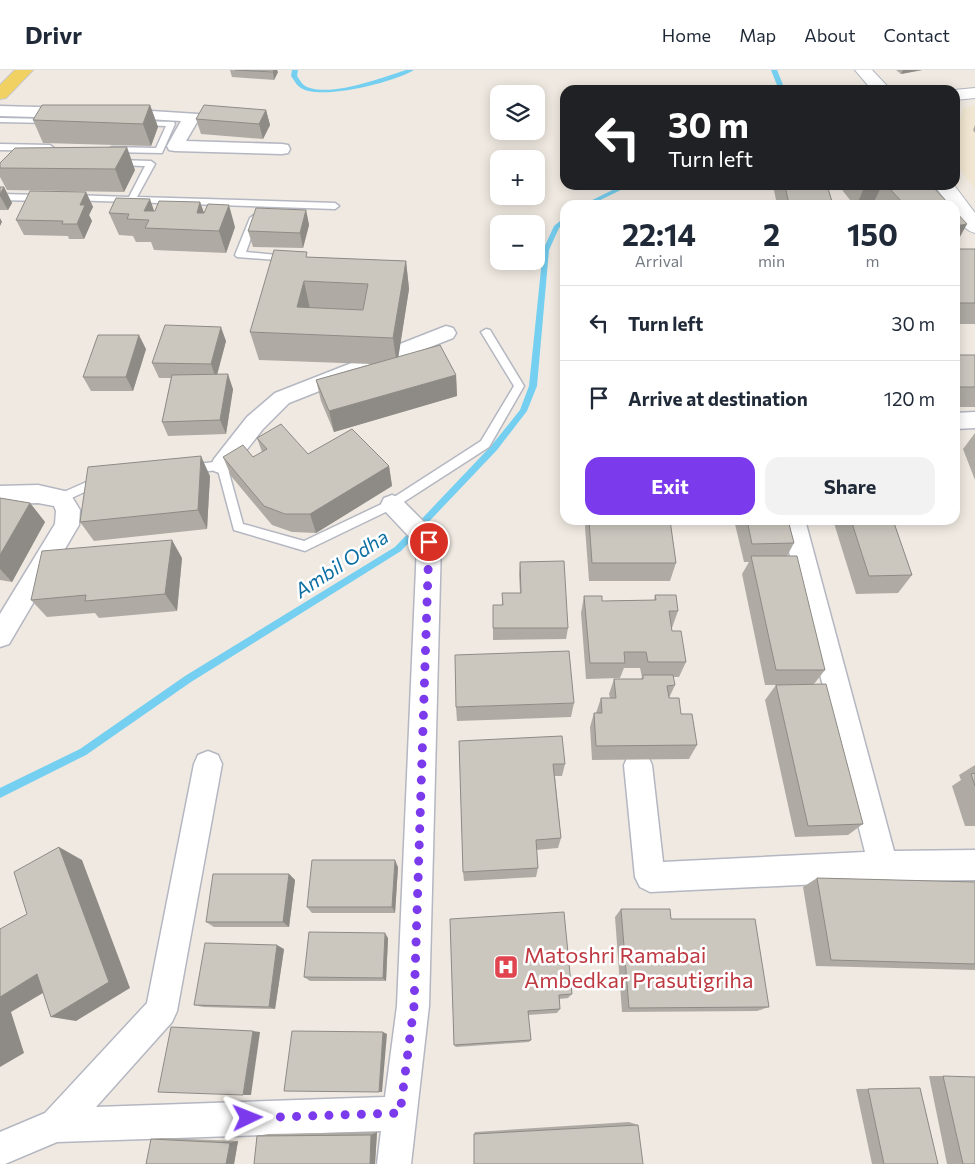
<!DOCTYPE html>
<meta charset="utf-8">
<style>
:root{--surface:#fff;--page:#f2f2f3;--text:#1f2937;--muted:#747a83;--line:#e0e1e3;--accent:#7c3aed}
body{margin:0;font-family:Commissioner,sans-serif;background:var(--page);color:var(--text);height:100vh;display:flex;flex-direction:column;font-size:19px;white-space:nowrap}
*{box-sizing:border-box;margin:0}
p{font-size:16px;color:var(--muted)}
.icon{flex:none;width:28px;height:28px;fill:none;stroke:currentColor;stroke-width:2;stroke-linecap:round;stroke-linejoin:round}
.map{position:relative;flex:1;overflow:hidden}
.panel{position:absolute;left:560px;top:130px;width:400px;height:325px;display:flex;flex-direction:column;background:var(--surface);border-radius:15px;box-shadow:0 2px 12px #0003}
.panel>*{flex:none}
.banner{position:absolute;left:560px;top:15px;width:400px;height:105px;border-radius:15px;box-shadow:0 2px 12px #0003;background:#202124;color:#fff;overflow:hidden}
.controls{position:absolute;left:490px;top:15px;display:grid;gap:10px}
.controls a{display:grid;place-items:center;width:55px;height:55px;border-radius:10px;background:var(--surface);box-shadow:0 2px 12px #0003;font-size:25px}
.pin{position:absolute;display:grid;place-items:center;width:42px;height:42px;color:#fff;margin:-21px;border:2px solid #fff;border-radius:50%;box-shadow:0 1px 5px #0007}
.me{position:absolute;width:55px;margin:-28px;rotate:88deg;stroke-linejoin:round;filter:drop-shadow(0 0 4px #0008)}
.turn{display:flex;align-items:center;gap:18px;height:105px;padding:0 25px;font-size:22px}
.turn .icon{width:65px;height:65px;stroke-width:2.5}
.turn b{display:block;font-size:35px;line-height:42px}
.eta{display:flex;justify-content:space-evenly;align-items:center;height:85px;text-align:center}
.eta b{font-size:30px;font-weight:700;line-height:35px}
.primary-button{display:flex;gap:10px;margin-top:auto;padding:10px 25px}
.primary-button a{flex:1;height:58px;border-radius:15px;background:var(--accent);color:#fff;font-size:20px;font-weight:700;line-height:58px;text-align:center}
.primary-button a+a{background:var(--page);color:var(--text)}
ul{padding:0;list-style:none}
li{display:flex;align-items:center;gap:15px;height:75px;padding:0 25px;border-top:1px solid var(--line)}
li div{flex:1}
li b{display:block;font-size:19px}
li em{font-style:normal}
header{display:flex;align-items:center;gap:30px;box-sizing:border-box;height:70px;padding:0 25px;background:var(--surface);border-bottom:1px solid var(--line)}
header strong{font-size:24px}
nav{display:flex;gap:28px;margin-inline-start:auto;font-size:18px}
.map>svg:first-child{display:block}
.education{fill:#f0e6d1}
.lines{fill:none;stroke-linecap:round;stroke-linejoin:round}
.stream{fill:#75cff0;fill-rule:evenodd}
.lane-casing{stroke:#b4b7c1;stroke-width:3}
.street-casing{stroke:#b4b7c1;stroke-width:3}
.secondary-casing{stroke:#b4b7c1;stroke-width:2}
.primary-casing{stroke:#c9c9c9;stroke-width:2}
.lane{fill:#fff;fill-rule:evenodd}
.street{fill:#fff;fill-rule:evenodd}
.secondary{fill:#fff;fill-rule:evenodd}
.primary{fill:#f2d163;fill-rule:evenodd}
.wall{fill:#afaba4}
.shaded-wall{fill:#8e8b86}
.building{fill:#cbc7bf;stroke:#8e8b86;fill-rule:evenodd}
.route{stroke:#7c3aed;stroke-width:9;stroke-dasharray:0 16.2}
.labels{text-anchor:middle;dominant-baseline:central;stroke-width:5;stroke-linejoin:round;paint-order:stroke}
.water-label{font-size:20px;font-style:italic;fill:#0d6fa3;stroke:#fff}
.near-health-label{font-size:22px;fill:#be3a42;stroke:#fff;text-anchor:start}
</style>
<header>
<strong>Drivr</strong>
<nav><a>Home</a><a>Map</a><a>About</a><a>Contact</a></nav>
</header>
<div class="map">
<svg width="975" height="1094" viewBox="0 0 975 1094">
<rect width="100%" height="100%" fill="#efe9e1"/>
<polygon class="education" points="975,35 975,119 955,93 955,63 963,38"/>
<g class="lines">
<g class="stream">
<path d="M292 0H298L297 6C300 10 302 15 307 17 332 27 381 8 406 0H414C395 12 320 31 301 18 297 16 294 10 291 6Z"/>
<polygon points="771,0 777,0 785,20 779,20"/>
<polygon points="623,115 631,115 590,135 582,135"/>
<polygon points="565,147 565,152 559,158 549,180 537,316 527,341 497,380 401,481 191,612 86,685 0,728 0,718 80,679 185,606 395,477 491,376 520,340 529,316 543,180 554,156"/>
</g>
<defs>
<g id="lane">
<polygon points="0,48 48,49 52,51 48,53 0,52"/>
<polygon points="138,51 174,52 175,54 162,83 109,82 108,80 112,77 156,78 166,56 141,55 138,55"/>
<polygon points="0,74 50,75 54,78 50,81 0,80"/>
<polygon points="117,90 151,91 155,94 137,127 335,133 339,136 335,139 69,130 69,126 72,125 129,127 145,96 114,95 113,93"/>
<polygon points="0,124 42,125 46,128 42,131 0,130"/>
<polygon points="254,145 258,148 246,182 287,186 290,187 290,191 237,187 235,185 250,148"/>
<polygon points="486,259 490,260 524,316 489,377 396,437 309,479 305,481 234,460 218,400 190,403 184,399 190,395 222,391 226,392 243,454 304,471 388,431 481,371 514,316 481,262"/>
<polygon points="100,406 106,410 104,413 65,431 57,431 55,428 57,425"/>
</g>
<g id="street">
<polygon points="0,36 72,38 78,40 80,43 78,46 72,48 0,46"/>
<polygon points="120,39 198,44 200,47 186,71 282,74 288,75 290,79 288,83 282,84 175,81 169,80 167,76 181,51 114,47 112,44 114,41"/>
<polygon points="446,256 453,258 456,263 453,268 289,333 263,359 230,401 222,404 214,401 211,395 214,389 247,347 275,323"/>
<polygon points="975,342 975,358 955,359 955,343"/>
<polygon points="38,415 69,422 80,440 79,455 9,574 0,577 0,544 55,454 56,441 54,436 38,433 0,434 0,416"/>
<polygon points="392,425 400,428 437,465 441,472 429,936 411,1094 377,1094 381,1061 57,1072 5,1094 0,1094 0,1062 45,1043 147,933 194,694 198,685 208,681 218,685 222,694 177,941 172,952 96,1037 385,1027 397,936 417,475 384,440 381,434 384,428"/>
<polygon points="781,450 805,450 894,781 975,780 975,810 883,811 650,822 640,817 635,807 624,695 628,686 638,682 648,686 652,695 663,792 865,782"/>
</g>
<g id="secondary">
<polygon points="855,0 872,0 891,20 872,20"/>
<polygon points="975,18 975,28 955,30 954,20"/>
<path d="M934 115H954L975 143V163C963 160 955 147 955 135H949Z"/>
</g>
<polygon id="primary" points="15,0 33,0 6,28 0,29 0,15"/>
</defs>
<use href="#lane" class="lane-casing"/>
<use href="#street" class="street-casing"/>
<use href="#secondary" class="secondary-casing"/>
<use href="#primary" class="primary-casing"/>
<use href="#lane" class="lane"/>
<use href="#street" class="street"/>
<use href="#secondary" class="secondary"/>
<use href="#primary" class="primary"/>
</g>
<g class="wall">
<polygon points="230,0 278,2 274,10 232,7"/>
<polygon points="896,0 922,0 901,4"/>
<polygon points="150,35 158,57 151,76 43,73 33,50"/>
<polygon points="266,40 270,55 263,69 201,64 196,49"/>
<polygon points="975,55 975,63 973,60"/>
<polygon points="0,93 135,100 124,122 7,120 0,107"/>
<polygon points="773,115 827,115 833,135 777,135"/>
<polygon points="839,115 931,115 950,135 875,135 873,134 867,135 854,135 839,116"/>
<polygon points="0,117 4,117 12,133 8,140 0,140"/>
<polygon points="86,122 93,137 89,145 92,151 84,169 69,169 68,166 24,165 16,150"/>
<polygon points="200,132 204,143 235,157 226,183 154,180 151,172 136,172 133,166 119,165 109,143 154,141"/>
<polygon points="306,140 309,155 303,178 253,177 248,161"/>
<rect x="955" y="179" width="20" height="75"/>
<polygon points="308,187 406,191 409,219 398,287 456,305 457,326 334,362 321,331 316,310 371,294 259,290 250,262"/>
<polygon points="226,271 217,304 233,319 226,364 168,366 162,352 171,308 159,308 152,293"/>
<polygon points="146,279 133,321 91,321 83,307"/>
<rect x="955" y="285" width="20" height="52"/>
<polygon points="975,363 975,410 963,379"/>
<polygon points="257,368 308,384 389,396 392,416 316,463 292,462 272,455 231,406 223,387 253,387 262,382"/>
<polygon points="210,406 207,459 94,471 80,452"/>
<polygon points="0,428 30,433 45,452 12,512 0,510"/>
<polygon points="586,450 670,450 676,493 670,511 589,511 585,457"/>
<polygon points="734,450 788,450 794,473 787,486 825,600 814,614 863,754 848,765 795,767 765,630 776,615 765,615 742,504 749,492 744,492"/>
<polygon points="833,450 893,450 912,505 898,523 856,524"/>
<polygon points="182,488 177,541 99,548 95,543 47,547 31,530"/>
<polygon points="520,492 568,558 566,569 493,570 493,535 502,535 502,523 520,523 519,504"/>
<polygon points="655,525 678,541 672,558 672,561 686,592 679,607 673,607 675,615 669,628 681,644 697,675 689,689 592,690 590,657 594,643 596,643 601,628 610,628 609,624 614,609 641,609 642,607 640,598 624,598 620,608 586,609 581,543 584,526 602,531 654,530"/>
<polygon points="574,633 571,647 457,651 456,637"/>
<polygon points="459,671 565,694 562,706 555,706 561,768 558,778 536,780 538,798 536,807 464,811 463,802"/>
<polygon points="975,695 975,756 965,756 952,716 961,710 959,705"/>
<polygon points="398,797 395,843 312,843 307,837"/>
<polygon points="289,804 295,810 289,857 214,857 206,852"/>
<polygon points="817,808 975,812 975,900 816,896 803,817"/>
<polygon points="621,839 671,849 769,937 757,941 622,942 615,847"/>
<polygon points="450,849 572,924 568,928 559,929 560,939 557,943 528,945 531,970 529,972 456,977 454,975"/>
<polygon points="388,868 386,911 310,911 304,907"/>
<polygon points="284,879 275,939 203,937 194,935"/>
<polygon points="929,1006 943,1006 975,1094 947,1094"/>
<polygon points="920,1018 938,1094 872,1094 856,1019"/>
<polygon points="629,1052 638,1055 474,1064 475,1062"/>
<polygon points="377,1062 375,1094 254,1094 257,1066 268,1064"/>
<polygon points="162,1068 238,1071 234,1094 146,1094 151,1069"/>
</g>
<g class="shaded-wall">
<polygon points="274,0 277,0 278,2 274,10 273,2"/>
<polygon points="903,0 922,0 901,4"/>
<polygon points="150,35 158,57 151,76 143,54"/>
<polygon points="266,40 270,55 263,69 259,54"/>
<polygon points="127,77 135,100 124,122 115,99"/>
<polygon points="865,115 882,115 873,134 867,135 857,135"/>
<polygon points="4,117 12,133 8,140 0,126 0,124"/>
<polygon points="86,122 93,137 89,145 92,151 84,169 77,154 80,135"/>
<polygon points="150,129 158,152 144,141"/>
<polygon points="200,132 208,154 197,143"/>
<polygon points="229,135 235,157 226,183 219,161"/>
<polygon points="306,140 309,155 303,178 300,163"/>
<polygon points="0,148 2,152 0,156"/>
<polygon points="967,154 955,176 955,156"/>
<polygon points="406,191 409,219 397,296 393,268"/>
<polygon points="304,211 310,239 297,237"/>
<polygon points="221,257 226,271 216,309 211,294"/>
<polygon points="139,265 146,279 133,321 126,307"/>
<polygon points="228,304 233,319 226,364 220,350"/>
<polygon points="456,305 457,326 334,362 329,341"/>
<polygon points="201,386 210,406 207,459 198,440"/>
<polygon points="389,396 392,416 316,463 310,444"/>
<polygon points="30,433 45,452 12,512 0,499 0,485"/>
<polygon points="172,470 182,488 177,541 165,524"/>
<polygon points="59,777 82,790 130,918 76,951 51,947"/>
<polygon points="395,790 398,797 395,843 392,837"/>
<polygon points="289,804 295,810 289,857 283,852"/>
<polygon points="385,863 388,868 386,911 383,908"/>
<polygon points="277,875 284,879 275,939 269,937"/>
<polygon points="37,904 63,911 11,942 24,983 0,997 0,927"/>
<polygon points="253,961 260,962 251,1025 243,1025"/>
<polygon points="383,962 387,964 382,1022 379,1022"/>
<polygon points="377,1062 375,1094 370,1094 371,1065"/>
<polygon points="238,1071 234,1094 226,1094 230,1073"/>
</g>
<g class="building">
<polygon points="235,0 274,0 273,2"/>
<polygon points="42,35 150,35 143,54 33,50"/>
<polygon points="204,35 266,40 259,54 196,49"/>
<polygon points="127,77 115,99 0,98 0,93 15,78"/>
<polygon points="785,115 827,115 833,135 789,135"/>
<polygon points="886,115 931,115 950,135 895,135 903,133"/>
<polygon points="0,117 4,117 0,124"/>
<polygon points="30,121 86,122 80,135 85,135 77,154 62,154 63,151 16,150"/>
<polygon points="116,128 150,129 144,141 155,141 159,131 200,132 197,143 204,143 208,134 229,135 219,161 145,158 149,150 127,149 129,144 109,143"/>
<polygon points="256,138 306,140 300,163 248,161"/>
<polygon points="955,141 967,154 955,156"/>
<rect x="955" y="179" width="20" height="54"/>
<path d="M274 180 307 182 306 187 406 191 393 268 250 262ZM304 211 368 214 363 240 297 237Z"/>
<polygon points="165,255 221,257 211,294 152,293"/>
<polygon points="98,265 139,265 126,307 83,307"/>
<polygon points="440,275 456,305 329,341 316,310"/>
<rect x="955" y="285" width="20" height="32"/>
<polygon points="228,304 220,350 162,352 172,305"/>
<polygon points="281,354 308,384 352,359 389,396 310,444 285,444 264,436 223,387 243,375 253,387 267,379 257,368"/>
<polygon points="201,386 198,440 80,452 88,397"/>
<polygon points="0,428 30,433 0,485"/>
<polygon points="589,450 670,450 676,493 592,493"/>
<polygon points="747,450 788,450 794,473 752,474"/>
<polygon points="851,450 893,450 912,505 869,506"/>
<polygon points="172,470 165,524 85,531 86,525 31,530 42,481"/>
<polygon points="751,486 797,486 825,600 776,600"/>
<polygon points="564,491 568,558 493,558 493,535 503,535 502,523 521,523 520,492"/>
<polygon points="655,525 676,525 678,541 669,541 672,561 681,561 686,592 648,592 646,582 624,582 625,593 590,593 584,526 602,526 602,531 656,530"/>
<polygon points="569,581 574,633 456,637 455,585"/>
<polygon points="643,605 673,605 675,615 667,616 669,628 679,628 681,644 692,644 697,675 596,676 594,643 602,643 601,628 616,628 614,609 643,609"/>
<polygon points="826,614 863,754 808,756 776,615"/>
<polygon points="562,666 565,694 553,694 561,768 536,770 538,798 463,802 459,671"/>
<polygon points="975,703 975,716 971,704"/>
<polygon points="59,777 109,912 51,947 37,904 0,927 0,859 27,844 14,802"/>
<polygon points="312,790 395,790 392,837 307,837"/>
<polygon points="213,804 289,804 283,852 206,852"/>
<polygon points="817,808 975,812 975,894 831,890"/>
<polygon points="621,839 670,839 671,849 755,849 769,937 629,938"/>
<polygon points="564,842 572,924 559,925 560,939 528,941 531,970 454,975 450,849"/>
<polygon points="309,862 385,863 383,908 304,907"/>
<polygon points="205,873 277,875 269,937 194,935"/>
<polygon points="171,957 253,961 243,1025 158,1022"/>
<polygon points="292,961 383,962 379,1022 284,1021"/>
<polygon points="943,1006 975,1007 975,1094 963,1094"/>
<polygon points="920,1018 938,1094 884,1094 868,1019"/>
<polygon points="638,1055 643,1094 474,1094 474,1064"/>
<polygon points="371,1065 370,1094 254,1094 257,1066"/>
<polygon points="151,1069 230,1073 226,1094 146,1094"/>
</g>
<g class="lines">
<polyline class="route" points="248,1048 400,1043 414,936 429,472"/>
</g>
<defs>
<symbol id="hospital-square" viewBox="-11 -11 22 22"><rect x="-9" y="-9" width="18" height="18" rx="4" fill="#e0444e" stroke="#fff"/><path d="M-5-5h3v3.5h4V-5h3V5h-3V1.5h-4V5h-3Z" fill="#fff"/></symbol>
</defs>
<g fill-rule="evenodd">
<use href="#hospital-square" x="492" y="883" width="28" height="28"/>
</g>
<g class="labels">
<g class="water-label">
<text transform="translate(341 493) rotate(-33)">Ambil Odha</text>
</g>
<g class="near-health-label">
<text x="524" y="884">Matoshri Ramabai<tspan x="524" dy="25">Ambedkar Prasutigriha</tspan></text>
</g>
</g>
</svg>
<div class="controls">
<a><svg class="icon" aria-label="layers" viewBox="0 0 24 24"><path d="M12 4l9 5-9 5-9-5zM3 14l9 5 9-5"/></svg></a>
<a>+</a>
<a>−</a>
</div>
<div class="pin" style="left:429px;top:472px;background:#d93025"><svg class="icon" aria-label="arrive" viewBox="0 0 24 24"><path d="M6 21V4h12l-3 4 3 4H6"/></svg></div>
<svg class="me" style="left:248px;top:1048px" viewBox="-20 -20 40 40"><path d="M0-17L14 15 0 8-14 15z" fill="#7c3aed" stroke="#fff" stroke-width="4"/></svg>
<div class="banner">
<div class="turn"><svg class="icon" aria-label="left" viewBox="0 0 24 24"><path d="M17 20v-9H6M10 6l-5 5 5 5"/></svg><div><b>30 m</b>Turn left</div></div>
</div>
<section class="panel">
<div class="eta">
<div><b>22:14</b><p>Arrival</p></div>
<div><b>2</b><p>min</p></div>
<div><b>150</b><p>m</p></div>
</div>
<ul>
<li><svg class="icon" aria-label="left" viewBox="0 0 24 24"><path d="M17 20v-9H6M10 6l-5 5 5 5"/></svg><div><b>Turn left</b></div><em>30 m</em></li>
<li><svg class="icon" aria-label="arrive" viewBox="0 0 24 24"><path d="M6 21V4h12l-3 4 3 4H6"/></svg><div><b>Arrive at destination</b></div><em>120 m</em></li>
</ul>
<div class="primary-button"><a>Exit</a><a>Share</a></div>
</section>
</div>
